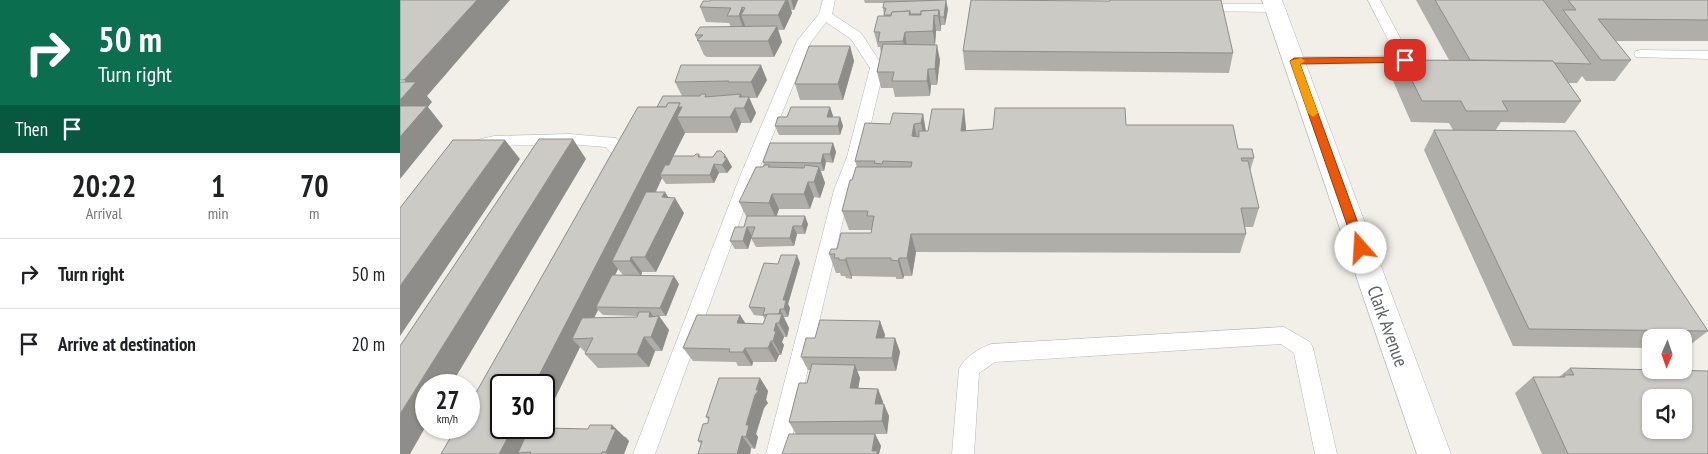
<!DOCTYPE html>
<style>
:root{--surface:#fff;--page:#f6f6f6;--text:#202124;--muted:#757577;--line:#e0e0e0}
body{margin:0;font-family:"PT Sans Narrow",sans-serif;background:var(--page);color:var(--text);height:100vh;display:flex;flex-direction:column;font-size:19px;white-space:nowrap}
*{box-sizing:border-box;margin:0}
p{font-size:16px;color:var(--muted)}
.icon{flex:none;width:28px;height:28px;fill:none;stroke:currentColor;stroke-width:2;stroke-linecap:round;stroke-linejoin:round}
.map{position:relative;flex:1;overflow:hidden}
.sheet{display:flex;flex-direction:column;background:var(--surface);width:400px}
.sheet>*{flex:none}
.top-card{background:#0b6e4f;color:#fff;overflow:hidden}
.needle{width:32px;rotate:182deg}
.tools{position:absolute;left:1242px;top:329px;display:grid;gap:10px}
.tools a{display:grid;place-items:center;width:50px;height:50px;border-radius:10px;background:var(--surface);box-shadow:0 1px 4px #0004;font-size:25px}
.speed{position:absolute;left:15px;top:374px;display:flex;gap:10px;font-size:25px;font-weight:700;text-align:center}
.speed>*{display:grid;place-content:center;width:65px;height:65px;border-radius:50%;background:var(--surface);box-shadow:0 1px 4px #0004;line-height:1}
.speed small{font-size:12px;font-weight:400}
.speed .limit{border:2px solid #111;border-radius:8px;background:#fff;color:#111}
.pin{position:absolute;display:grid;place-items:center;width:42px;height:42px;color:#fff;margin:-21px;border-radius:10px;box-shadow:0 2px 8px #0006}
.me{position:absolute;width:55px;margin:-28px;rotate:341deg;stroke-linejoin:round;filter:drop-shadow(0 0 4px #0008)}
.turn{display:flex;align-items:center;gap:18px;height:105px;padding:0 15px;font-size:22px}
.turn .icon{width:65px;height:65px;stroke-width:2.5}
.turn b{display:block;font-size:35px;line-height:42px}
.then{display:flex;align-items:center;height:48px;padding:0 15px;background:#0003;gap:10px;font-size:19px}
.eta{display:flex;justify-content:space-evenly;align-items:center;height:85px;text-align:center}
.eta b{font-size:30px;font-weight:700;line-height:35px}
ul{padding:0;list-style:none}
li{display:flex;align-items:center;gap:15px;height:70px;padding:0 15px;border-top:1px solid var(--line)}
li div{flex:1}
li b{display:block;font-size:19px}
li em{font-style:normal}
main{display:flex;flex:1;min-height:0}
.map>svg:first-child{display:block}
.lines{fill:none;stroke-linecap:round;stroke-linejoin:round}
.service-casing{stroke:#b5b8bc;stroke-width:1}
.minor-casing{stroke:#b5b8bc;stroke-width:1}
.service{fill:#fff;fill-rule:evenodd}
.minor{fill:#fff;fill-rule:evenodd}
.wall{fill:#afaea9;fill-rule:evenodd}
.shaded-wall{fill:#8f8d8a}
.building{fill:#cccac5;stroke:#8f8d8a;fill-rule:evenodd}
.route{fill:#ea580c;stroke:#983908}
.slow{fill:#f59e0b}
.labels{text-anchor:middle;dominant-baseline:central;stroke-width:5;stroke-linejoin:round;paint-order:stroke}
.street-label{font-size:19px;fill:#5f6368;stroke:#fff}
</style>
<main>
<section class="sheet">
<div class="top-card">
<div class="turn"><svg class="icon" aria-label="right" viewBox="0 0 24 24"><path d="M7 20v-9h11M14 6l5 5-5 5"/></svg><div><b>50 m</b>Turn right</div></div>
<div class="then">Then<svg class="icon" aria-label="arrive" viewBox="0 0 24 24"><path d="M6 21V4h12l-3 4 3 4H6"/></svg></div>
</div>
<div class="eta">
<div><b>20:22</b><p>Arrival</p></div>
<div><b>1</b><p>min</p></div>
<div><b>70</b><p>m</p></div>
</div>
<ul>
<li><svg class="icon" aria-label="right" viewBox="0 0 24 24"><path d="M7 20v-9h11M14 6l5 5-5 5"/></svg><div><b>Turn right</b></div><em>50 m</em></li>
<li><svg class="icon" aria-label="arrive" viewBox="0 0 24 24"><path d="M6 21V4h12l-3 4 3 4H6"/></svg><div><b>Arrive at destination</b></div><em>20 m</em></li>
</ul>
</section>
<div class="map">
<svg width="1308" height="454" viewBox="0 0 1308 454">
<rect width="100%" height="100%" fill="#f1efe8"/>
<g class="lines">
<defs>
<g id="service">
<polygon points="423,0 435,0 432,14 461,33 484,68 463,157 450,190 388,454 366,454 434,190 447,157 470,68 451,39 426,22 411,42 357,174 255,454 233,454 341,174 397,41 419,14"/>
<polygon points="968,0 980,0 1012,60 1010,63 889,64 887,61 889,58 894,57 996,56"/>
<polygon points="800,4 875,4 882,8 875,12 795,11 793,8"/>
<polygon points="1241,50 1308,51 1308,59 1236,57 1234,54 1236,51"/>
<polygon points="169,134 216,138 228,153 218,172 206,172 204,168 212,154 206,147 169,144 94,146 83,149 77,148 75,144 77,140 94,136"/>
<path d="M884 327 910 342 913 348 937 454H915L894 353 881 344 595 362 579 373 574 454H552L559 369C564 358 579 348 591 344Z"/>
</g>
<polygon id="minor" points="862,0 882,0 1051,454 1017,454"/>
</defs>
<use href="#service" class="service-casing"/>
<use href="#minor" class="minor-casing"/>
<use href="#service" class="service"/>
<use href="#minor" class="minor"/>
</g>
<g class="wall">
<polygon points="311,0 398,0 394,10 391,10 392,13 384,30 378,30 382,42 374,57 307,57 304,55 295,35 331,27 329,23 306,22 300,7 310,1"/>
<polygon points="464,0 544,0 548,9 545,25 541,25 541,31 536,31 535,45 540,60 537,85 531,85 530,96 495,97 493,88 481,88 477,72 481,53 480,47 478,47 474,32 484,16 483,8 484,3 465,3"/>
<polygon points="1016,0 1308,0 1308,41 1215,41 1231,60 1215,81 1186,81 1182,76 1177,83 1168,83 1181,101 1165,123 1101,122 1095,131 1308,330 1308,331 1286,348 1284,348 1284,338 1251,338 1251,348 1113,346 1024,150 1034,130 1053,130 1049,123 1011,122 993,81 1002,60 1049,60"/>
<polygon points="709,1 833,53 829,73 565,70 563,51"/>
<polygon points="450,46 454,61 443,100 400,100 395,84"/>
<path d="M367 80 357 98H349L356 113 351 123H341L337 133H285L273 156H294L299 154 301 157 327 158 332 167 327 173H319L314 183 266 184 262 178 256 192 268 198 284 213 256 272H242L241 275 279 284 266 316H253H259L269 330 262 351H255L249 367 198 368 185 354 186 353 180 347 144 421V385L101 428H154L226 437 229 441 224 454H41L258 107 282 96 275 82ZM218 269 223 275H215ZM198 310 203 315 238 316 237 317 194 318Z"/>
<polygon points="430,107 433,116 432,117 440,117 443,126 440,135 379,135 375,126 387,117"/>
<polygon points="564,109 566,131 726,125 838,149 854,158 850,171 859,208 853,227 845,227 846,234 840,253 516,252 512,276 504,276 503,279 496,279 496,277 452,276 452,279 446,278 445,276 441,276 440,273 436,273 429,254 437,249 471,233 472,230 449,230 442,211 457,167 455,161 490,124 523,114 526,131 528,131"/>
<polygon points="433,143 436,152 433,163 426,162 424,171 421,171 425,183 420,198 414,197 410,209 379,209 376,216 408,224 405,234 397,234 394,246 356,247 351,238 352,236 348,249 335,249 330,241 344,227 347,218 339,202 363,167 364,165 363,162"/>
<polygon points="400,263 388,304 390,308 388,317 385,317 384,318 389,328 387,337 384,337 382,342 384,345 381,355 379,355 376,362 353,362 352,366 338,366 336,362 293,361 283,348 340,315 345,323 363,324 365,319 363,316 354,315 349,307 378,264"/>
<polygon points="480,321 485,335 484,338 495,338 500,352 496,371 457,371 460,378 458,388 478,389 483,402 482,404 489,416 487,434 475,434 481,446 479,454 382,454 396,434 389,422 407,383 410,370 408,370 401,357 415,338"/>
<polygon points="1170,368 1308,454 1142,454 1115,393 1133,377 1159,377"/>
<polygon points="360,378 368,391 366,400 368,403 364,408 356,434 358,437 355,449 351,448 350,454 298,454 301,444 298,441 308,423 309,420 306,417"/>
</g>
<g class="shaded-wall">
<polygon points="77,0 110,0 27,96 32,102 28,107 43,126 0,179 0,100 11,88 4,80"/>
<polygon points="386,0 388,0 392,13 384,30 378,15"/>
<polygon points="391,0 398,0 394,10"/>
<polygon points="546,0 548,9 545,25 544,17"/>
<polygon points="342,7 345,15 341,15 346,28 344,31 339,16"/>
<polygon points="539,10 541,26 541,31 538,16"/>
<polygon points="534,15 536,31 535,46 533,31"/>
<polygon points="377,26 382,42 374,57 368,41"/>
<polygon points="505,32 507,47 506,57 503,41"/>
<polygon points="537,45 540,60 537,85 535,69"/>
<polygon points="450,46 454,61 443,100 438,84"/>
<polygon points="361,65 367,80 357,98 351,82"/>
<polygon points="528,69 531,85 530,96 527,81"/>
<polygon points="341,94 345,106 349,97 356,113 351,123 339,97"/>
<polygon points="280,103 287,117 277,117 285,133 264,175 260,175 262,178 222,261 212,261 218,269 199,307 196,307 198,310 184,339 172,339 180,347 144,421 144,385 134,385"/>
<polygon points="430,107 433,116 430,126 427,117"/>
<polygon points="335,108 341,123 337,133 330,117"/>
<polygon points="564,109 566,128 564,150 561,131"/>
<polygon points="523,114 526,133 525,143 521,123"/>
<polygon points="440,117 443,126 440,135 438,126"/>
<polygon points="514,124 518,143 512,136"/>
<polygon points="173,139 186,159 51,385 26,385 26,426 10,454 0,454 0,414"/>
<polygon points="105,140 120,159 0,336 0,286"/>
<polygon points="433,143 436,152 433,163 430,154"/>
<polygon points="423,154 426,162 424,171 421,163"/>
<polygon points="325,155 332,167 327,173 322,165"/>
<polygon points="314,164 319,173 314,183 310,175"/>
<polygon points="419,167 425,183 420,198 414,182"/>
<polygon points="408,182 414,197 410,209 404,194"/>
<polygon points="265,192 272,203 275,198 284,213 256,272 245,257 262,197"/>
<polygon points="372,194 379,209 376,218 369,203"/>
<polygon points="405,216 408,224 405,234 402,226"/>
<polygon points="393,226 397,234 394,246 390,238"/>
<polygon points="347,227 352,236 348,249 343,241"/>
<polygon points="511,234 516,252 512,276 507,258"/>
<polygon points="397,255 400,263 388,304 390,308 388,317 384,309 383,300"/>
<polygon points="231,257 242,272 241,276 230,261"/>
<polygon points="446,258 452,276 452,279 445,260"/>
<polygon points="499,258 504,276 503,279 498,261"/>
<polygon points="274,276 279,284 266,316 260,308"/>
<polygon points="380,309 389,328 387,337 379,323 378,315"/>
<polygon points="250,312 257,321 259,316 269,330 262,351 251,337 249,317"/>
<polygon points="340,315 349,329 337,323"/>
<polygon points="480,321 485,335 481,352 476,338"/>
<polygon points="376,323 384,337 382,342 384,345 381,355 373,341 374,331"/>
<polygon points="244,337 255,351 249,367 237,354"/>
<polygon points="495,338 500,352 496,371 492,358"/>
<polygon points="371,341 379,355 376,362 368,348"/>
<polygon points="345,348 353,362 352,366 343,352"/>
<polygon points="455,365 460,378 456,401 450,388"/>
<polygon points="360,378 368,391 366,400 368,403 364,408 356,434 358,437 355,449 346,437 346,425"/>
<polygon points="478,389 483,402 480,417 475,404"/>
<polygon points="484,404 489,416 487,434 482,421"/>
<polygon points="148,424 163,436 146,428"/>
<polygon points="212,425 229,441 224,454 208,454 206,452 211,429"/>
<polygon points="113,428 141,428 118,453 120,454 99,454"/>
<polygon points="475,434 481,446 479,454 474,454 472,451"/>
<polygon points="342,436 351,448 350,454 337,454"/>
</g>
<g class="building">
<polygon points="0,0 77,0 4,80 0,80"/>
<polygon points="311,0 386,0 378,15 341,15 345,8 342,7 339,16 327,16 331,8 300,7 303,1 310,1"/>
<polygon points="546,0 544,17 540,17 539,10 521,11 521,14 510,14 510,11 492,12 491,15 484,15 486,8 483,8 484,2"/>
<polygon points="571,0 710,1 710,0 821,0 833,53 563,51"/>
<polygon points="1035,0 1143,0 1191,64 1154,63 1153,61 1070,60"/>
<polygon points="1168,0 1308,0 1308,20 1198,19 1231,60 1201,60 1163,10 1176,10"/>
<polygon points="539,10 538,16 534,15 533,31 505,32 503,41 478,42 480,32 474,32 478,16 491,16 492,12 510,11 509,15 521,15 521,11"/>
<polygon points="377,26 368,41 300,41 297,40 303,35 295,35 300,27"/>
<polygon points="483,44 537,45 535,69 528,69 527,81 492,81 494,72 477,72"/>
<polygon points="409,46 450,46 438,84 395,84"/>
<polygon points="1002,60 1153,61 1181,101 1102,101 1108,111 1066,111 1061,101 1022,101"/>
<polygon points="281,65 361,65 351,82 328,82 329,81 275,82"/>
<polygon points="0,82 16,82 0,100"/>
<polygon points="301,94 306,94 305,97 341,94 339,97 349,97 344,108 335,108 330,117 277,117 282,107 278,107 280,103 268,103 266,107 257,107 263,96 300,96"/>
<polygon points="268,103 280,103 134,385 101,385 101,428 113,428 99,454 41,454 56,428 69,428 69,405 238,107 266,107"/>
<polygon points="0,106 27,106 0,137"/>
<polygon points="391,107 430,107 427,117 440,117 438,126 375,126 378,117 387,117"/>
<polygon points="595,108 725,108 726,125 833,125 838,149 852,149 854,158 841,158 842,161 848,161 859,208 841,208 846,234 511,234 507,258 499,258 498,261 491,260 491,258 446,258 445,260 439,260 439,258 434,258 435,254 429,254 431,249 437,249 441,233 471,233 474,216 467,216 468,211 442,211 450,180 452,180 456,167 511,167 512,162 483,161 482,164 474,163 475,161 455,161 465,123 490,124 493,113 523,114 521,123 514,124 512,136 519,137 519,131 528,131 532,109 564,109 561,131 593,129"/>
<polygon points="1034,130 1175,131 1308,331 1129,329"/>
<polygon points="139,139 173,139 0,414 0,346"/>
<polygon points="53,140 105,140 0,286 0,208"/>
<polygon points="370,143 433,143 430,154 423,154 421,163 363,162"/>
<polygon points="317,151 321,151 325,155 324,158 327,158 322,165 314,164 310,175 260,175 265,165 269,165 273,156 294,156 296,154 299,154 298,157 313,157"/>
<polygon points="364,165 370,165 368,167 404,168 405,165 419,167 414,182 408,182 404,194 372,194 369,203 339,202 356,167 363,167"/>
<polygon points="246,192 265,192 262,197 275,198 245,257 231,257 230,261 212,261"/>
<polygon points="347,216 405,216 402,226 393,226 390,238 351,238 355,227 347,227 343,241 330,241 335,227 344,227"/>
<polygon points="381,255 397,255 383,300 386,300 384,309 380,309 379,314 363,315 365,308 349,307 364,263 378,264"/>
<polygon points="212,275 274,276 260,308 196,307"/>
<polygon points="239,312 250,312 249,317 259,316 251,337 244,337 237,354 185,354 193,338 172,339 182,318 237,317"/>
<polygon points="367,314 382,314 379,323 376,323 374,331 376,331 373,341 371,341 368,348 345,348 343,352 329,352 330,349 283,348 297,315 340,315 337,323 363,324"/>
<polygon points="420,320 480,321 476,338 495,338 492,358 401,357 406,338 415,338"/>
<polygon points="412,364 455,365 450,388 478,389 475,404 484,404 482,421 389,422 399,383 407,383"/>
<path d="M1170 368 1308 371V454H1168L1133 377H1165L1164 375H1174ZM1251 398H1284V430H1251Z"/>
<polygon points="319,378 360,378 356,390 359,390 355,395 346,425 349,425 346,437 342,436 337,454 298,454 302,441 298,441 303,424 308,423 309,417 306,417"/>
<polygon points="144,423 148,424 146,428 188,429 190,425 212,425 211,429 216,429 206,452 202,452 201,454 130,454 131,452 118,453 128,431 135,431 136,428 144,428"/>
<polygon points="389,434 475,434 472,451 477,451 477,454 382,454"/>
</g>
<polygon class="route" points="1005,57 1008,58 1008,62 900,64 967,248 961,253 955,248 890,61 894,58"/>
<polygon class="slow" points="901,58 905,61 900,64 918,113 913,117 908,113 890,61"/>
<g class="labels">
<g class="street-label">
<text transform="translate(988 326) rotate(70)">Clark Avenue</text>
</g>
</g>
</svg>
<div class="tools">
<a><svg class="needle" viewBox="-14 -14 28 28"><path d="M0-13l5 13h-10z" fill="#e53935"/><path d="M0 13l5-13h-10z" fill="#757577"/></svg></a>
<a><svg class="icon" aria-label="sound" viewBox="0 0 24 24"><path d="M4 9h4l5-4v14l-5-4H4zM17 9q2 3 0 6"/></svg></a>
</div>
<div class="speed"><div>27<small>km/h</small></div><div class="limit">30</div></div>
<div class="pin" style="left:1005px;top:60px;background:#d93025"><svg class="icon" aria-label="arrive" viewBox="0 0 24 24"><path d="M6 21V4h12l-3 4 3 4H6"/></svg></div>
<svg class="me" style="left:961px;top:248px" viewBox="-20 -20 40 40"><circle r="19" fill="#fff"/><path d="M0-13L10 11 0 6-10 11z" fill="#ea580c"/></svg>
</div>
</main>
